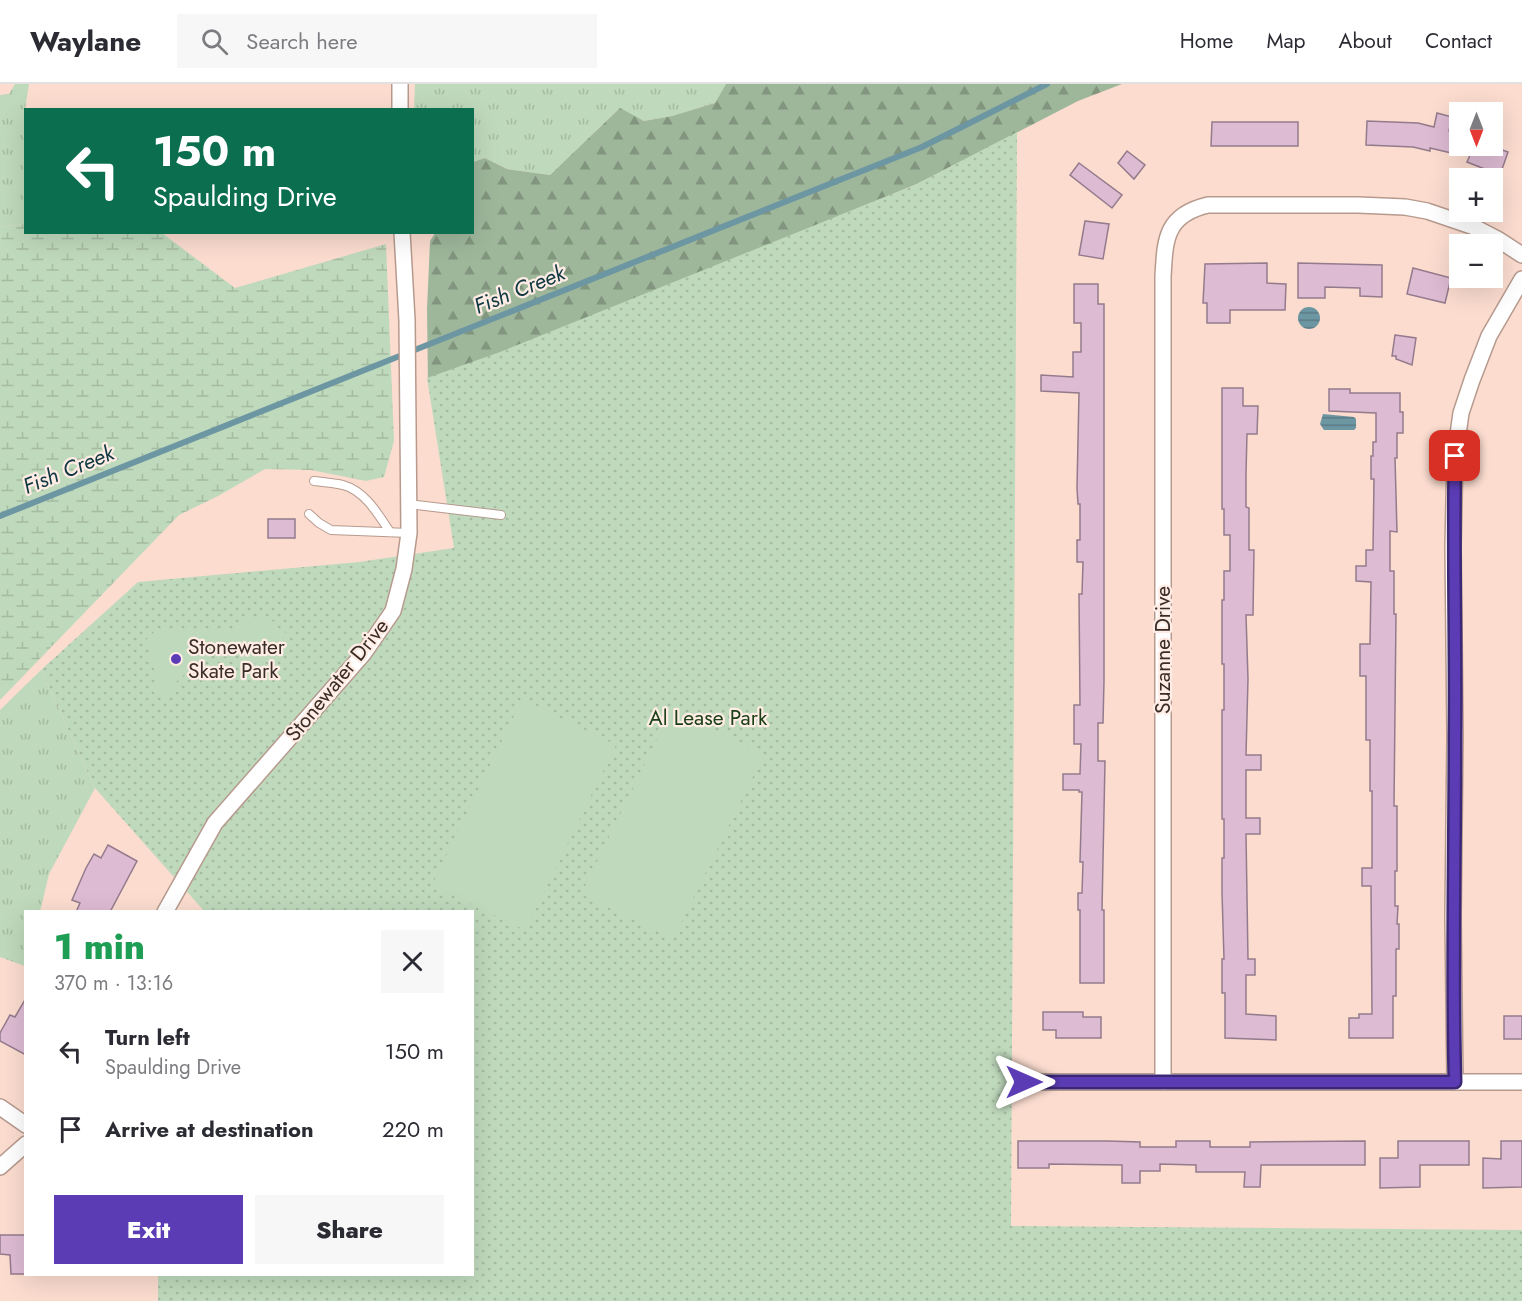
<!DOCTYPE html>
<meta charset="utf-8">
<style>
:root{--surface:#fff;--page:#f7f7f7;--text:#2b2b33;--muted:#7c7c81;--line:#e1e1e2;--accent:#5c3cb5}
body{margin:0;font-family:Jost,sans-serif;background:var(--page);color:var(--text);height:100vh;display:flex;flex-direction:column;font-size:22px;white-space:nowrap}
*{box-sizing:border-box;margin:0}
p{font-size:20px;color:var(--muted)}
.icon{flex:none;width:33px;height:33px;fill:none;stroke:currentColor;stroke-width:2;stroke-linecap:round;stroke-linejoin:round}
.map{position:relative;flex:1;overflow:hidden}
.drawer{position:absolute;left:24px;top:826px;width:450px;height:366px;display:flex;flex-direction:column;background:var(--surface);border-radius:0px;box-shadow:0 6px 24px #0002}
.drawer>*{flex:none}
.top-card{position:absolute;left:24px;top:24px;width:450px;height:126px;border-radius:0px;box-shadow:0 6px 24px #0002;background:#0b6e4f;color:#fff;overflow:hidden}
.needle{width:39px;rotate:180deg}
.fabs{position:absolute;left:1449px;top:18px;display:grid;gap:12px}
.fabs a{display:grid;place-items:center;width:54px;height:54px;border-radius:0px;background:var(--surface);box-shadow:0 6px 24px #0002;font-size:30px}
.pin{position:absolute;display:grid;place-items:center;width:51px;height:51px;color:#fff;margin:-26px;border-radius:12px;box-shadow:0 3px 9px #0006}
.me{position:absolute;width:66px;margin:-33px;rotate:90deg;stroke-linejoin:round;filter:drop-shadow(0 0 4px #0008)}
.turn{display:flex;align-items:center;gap:21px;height:126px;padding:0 30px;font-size:27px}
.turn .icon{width:78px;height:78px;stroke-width:2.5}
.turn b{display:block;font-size:42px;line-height:51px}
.round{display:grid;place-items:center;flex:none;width:63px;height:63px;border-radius:0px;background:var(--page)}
.overview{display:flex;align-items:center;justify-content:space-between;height:102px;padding:0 30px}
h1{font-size:36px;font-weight:800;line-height:45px;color:#1e9e55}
.button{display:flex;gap:12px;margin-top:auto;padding:12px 30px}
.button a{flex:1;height:69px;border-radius:0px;background:var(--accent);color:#fff;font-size:24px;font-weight:800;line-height:69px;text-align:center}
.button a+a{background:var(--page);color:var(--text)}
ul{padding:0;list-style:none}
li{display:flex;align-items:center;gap:18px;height:78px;padding:0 30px}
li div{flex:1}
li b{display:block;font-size:22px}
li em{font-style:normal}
header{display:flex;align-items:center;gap:36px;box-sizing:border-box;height:84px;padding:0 30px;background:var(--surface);border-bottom:2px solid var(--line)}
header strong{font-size:28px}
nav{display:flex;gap:33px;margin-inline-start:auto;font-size:21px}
.search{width:420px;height:54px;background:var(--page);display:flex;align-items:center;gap:15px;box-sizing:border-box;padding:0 21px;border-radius:0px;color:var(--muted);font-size:22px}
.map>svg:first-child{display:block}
.grass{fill:url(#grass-tufts)}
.forest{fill:url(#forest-firs)}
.wetland{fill:url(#wetland-marsh)}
.park{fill:url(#park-dots)}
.pitch{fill:#bfd9bc}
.water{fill:url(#water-rules)}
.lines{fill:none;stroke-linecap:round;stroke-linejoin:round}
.stream{stroke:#6d96a3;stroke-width:6}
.building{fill:#ddbbd3;stroke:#947b8c;stroke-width:1.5}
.service-casing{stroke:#b79a8e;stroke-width:10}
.minor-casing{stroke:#b79a8e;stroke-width:18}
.service{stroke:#fff;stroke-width:8}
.minor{stroke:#fff;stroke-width:15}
.route-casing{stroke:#3c2776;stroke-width:15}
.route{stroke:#5c3cb5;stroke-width:10}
.poi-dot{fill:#5c3cb5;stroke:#ffece4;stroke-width:2}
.labels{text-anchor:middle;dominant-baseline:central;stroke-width:4.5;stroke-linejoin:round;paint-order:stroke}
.poi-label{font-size:21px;fill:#392d28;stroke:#ffece4;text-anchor:start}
.street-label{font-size:21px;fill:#392d28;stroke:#ffece4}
.park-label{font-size:21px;fill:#1b4018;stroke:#ffece4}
.water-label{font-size:22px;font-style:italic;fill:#0f3842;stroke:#ffece4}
</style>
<header>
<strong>Waylane</strong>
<div class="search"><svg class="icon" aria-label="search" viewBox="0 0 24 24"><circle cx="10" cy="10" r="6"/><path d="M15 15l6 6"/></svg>Search here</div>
<nav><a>Home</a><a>Map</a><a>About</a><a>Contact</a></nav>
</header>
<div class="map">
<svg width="1522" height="1217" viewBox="0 0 1522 1217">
<defs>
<pattern id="grass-tufts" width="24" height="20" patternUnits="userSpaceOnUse" patternTransform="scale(1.5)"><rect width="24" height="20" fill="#bfd9bc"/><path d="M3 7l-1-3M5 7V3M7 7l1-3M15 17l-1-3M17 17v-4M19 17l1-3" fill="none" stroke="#a5bba2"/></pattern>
<pattern id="forest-firs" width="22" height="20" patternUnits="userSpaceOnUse" patternTransform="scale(1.5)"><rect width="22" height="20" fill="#9eb79b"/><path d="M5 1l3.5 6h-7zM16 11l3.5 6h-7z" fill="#82957e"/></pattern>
<pattern id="wetland-marsh" width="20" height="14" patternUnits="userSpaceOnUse" patternTransform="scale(1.5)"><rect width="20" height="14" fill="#bfd9bc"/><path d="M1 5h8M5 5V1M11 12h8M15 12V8" fill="none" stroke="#a5bba2"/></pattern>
<pattern id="park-dots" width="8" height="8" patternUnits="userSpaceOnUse" patternTransform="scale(1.5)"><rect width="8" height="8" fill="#bfd9bc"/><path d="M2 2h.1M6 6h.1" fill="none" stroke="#a5bba2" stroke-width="1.8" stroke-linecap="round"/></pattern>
<pattern id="water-rules" width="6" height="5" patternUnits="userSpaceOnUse" patternTransform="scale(1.5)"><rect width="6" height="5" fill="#6d96a3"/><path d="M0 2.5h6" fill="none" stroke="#5b7b85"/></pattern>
</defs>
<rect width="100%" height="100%" fill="#fbdccf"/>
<g class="grass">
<polygon points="15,0 29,0 24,32 25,140 0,143 0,11 9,10"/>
<polygon points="415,0 726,0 715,19 672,32 644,37 619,25 550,91 507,85 485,74 473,78 472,26 414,26"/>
<polygon points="41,586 95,704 49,790 40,828 26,828 25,882 0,873 0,626"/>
</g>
<polygon class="forest" points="726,0 1122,0 1078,17 917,100 428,300 427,225 430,157 435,149 472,148 473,78 485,74 507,85 550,91 620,24 644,37 672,32 715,19"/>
<polygon class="wetland" points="25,140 26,148 162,149 235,204 386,160 394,357 384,393 366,397 311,386 265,385 218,412 179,431 0,616 0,143"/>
<polygon class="park" points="1017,48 1011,1142 1522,1146 1522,1217 158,1217 158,1191 472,1191 472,828 205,828 95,704 41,586 138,498 359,478 454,464 427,294 500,268 917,100"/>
<g class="pitch">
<path d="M256 534 273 537 282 548 290 549V564H283C278 579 266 578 253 580L234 567 206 570 176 598 172 612 154 609 157 596 146 556 154 548 231 546 247 535Z"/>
<polygon points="522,615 616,661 525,846 432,801"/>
<polygon points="672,625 764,670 673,855 581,810"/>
</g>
<g class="water">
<circle cx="1309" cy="234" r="11"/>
<polygon points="1323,330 1354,333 1356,335 1356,344 1354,346 1324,346 1320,340"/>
</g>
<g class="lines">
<polyline class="stream" points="0,432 922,63 1047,0"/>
</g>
<g class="building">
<polygon points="1437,29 1452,33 1449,47 1460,50 1460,71 1430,64 1430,67 1413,63 1366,61 1367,37 1418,39 1434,43"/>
<polygon points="1212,38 1298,38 1298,62 1211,62"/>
<polygon points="1474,62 1491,62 1508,68 1500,91 1467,78"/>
<polygon points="1127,67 1145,81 1134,95 1118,79"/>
<polygon points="1079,79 1122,111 1112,124 1070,91"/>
<polygon points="1085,137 1109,140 1103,175 1079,171"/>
<polygon points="1267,179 1267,199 1286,200 1285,226 1230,226 1230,239 1207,239 1207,219 1203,219 1205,180"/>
<polygon points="1298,179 1382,181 1382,213 1360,212 1360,204 1325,203 1325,214 1298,214"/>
<polygon points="1413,184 1451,194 1445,219 1407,210"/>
<polygon points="1074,200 1098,200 1098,220 1104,220 1104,597 1103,639 1098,639 1098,677 1105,677 1102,826 1104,826 1104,899 1080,899 1080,826 1078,826 1078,809 1082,809 1083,778 1080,778 1082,708 1079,708 1079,706 1063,706 1063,690 1080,690 1081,660 1074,660 1074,621 1080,621 1079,510 1082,510 1083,478 1077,478 1077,456 1080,456 1080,420 1078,420 1077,404 1079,309 1041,307 1041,291 1073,293 1073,268 1081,268 1081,239 1074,239"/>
<polygon points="1395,251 1416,254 1412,281 1396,275 1396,272 1392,272"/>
<polygon points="1222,304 1243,304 1243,322 1258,322 1257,350 1247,350 1246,389 1246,423 1249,424 1249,466 1254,466 1253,531 1246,531 1248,595 1246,671 1261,671 1261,686 1246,686 1246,734 1260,734 1260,750 1246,750 1248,875 1255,875 1255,891 1246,891 1246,930 1276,932 1276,956 1225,954 1225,909 1222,909 1222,875 1224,875 1222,809 1222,774 1224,774 1224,735 1222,735 1222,626 1224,626 1224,580 1222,580 1222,516 1224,516 1224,487 1230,487 1230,451 1224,451 1224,425 1222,425"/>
<polygon points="1329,305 1350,305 1350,309 1400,309 1400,328 1403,328 1403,349 1397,349 1397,374 1395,374 1397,448 1390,447 1390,487 1394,487 1394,530 1396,530 1394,722 1397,722 1397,787 1395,787 1395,822 1398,822 1397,840 1399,840 1399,865 1396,865 1396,912 1393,912 1393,954 1349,954 1349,934 1359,934 1359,930 1372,930 1371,802 1362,802 1362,784 1372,784 1372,707 1370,707 1370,656 1366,656 1366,592 1360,592 1360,560 1370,560 1371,498 1356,497 1356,482 1366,482 1366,466 1373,466 1374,395 1371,395 1371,372 1373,372 1373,358 1376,358 1376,329 1329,327"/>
<rect x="268" y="435" width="27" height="19"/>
<polygon points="108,761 137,777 110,828 76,828 80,819 72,816 86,784 94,770 101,774"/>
<polygon points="26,914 26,971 0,957 0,949 10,931 15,933"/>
<polygon points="1043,928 1083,928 1083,933 1101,933 1101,954 1056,954 1056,946 1043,946"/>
<rect x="1504" y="932" width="18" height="23"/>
<polygon points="1018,1057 1108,1057 1140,1058 1140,1063 1176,1063 1176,1057 1210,1057 1210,1063 1250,1063 1250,1058 1365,1057 1365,1081 1261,1081 1260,1103 1244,1103 1245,1088 1196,1088 1196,1081 1160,1080 1160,1087 1140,1087 1140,1099 1122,1099 1122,1081 1049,1080 1049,1084 1018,1084"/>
<polygon points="1398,1057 1469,1057 1469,1081 1420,1081 1420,1103 1380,1104 1380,1074 1398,1074"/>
<polygon points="1501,1057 1522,1057 1522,1103 1483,1104 1483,1074 1501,1075"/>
<polygon points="0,1151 26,1151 26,1190 11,1190 10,1171 0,1170"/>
</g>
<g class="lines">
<defs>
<g id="service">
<path d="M314 397C323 398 333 399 343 401 365 407 378 430 390 448"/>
<polyline points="408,420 501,431"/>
<polyline points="309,430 319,439 331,446 409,449"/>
</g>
<g id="minor">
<polyline points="400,0 400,26"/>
<polyline points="165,828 215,739 364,569 393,527 404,485 409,449 407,236 402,148"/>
<polyline points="1024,998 1522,998"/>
<path d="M1163 998V193C1165 156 1165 131 1208 121H1358L1405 123 1427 127 1474 143 1499 156 1522 171"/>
<polyline points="1455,998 1453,833 1455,652 1453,462 1455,372 1461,329 1472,296 1489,252 1522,195"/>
<polyline points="0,1023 26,1041"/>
<polyline points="0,1083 26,1060"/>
</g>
</defs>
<use href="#service" class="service-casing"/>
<use href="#minor" class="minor-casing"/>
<use href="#service" class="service"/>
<use href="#minor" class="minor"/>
</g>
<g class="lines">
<defs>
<path id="route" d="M1024 998H1455C1452 883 1455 768 1455 653 1456 559 1453 466 1455 372"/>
</defs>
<use href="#route" class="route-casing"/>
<use href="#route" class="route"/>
</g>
<circle class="poi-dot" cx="176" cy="575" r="6"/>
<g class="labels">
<g class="poi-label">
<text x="188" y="563">Stonewater<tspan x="188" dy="24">Skate Park</tspan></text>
</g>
<g class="street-label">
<text transform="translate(1163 566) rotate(-90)">Suzanne Drive</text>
<text transform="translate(337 596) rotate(-51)">Stonewater Drive</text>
</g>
<g class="park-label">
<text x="708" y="634">Al Lease Park</text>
</g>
<g class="water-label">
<text transform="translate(519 205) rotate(-22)">Fish Creek</text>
<text transform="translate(68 385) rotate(-22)">Fish Creek</text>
</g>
</g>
</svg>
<div class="fabs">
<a><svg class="needle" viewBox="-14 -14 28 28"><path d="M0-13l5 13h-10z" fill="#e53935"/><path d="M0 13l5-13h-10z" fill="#7c7c81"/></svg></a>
<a>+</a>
<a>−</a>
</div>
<div class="pin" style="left:1455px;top:372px;background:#d93025"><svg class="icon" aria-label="arrive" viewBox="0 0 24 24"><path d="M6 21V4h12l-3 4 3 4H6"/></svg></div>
<svg class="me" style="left:1024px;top:998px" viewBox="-20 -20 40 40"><path d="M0-17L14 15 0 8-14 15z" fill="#5c3cb5" stroke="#fff" stroke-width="4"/></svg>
<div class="top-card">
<div class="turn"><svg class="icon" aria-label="left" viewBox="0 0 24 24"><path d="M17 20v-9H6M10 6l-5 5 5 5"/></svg><div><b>150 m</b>Spaulding Drive</div></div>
</div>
<section class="drawer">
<div class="overview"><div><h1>1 min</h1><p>370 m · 13:16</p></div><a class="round"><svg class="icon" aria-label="close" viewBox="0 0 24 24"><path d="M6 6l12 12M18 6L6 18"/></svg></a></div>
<ul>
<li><svg class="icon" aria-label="left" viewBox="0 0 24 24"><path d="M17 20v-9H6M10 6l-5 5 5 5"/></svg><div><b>Turn left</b><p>Spaulding Drive</p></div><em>150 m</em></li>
<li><svg class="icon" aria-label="arrive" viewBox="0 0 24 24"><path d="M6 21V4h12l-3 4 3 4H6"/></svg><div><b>Arrive at destination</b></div><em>220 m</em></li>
</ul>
<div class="button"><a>Exit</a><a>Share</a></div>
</section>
</div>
